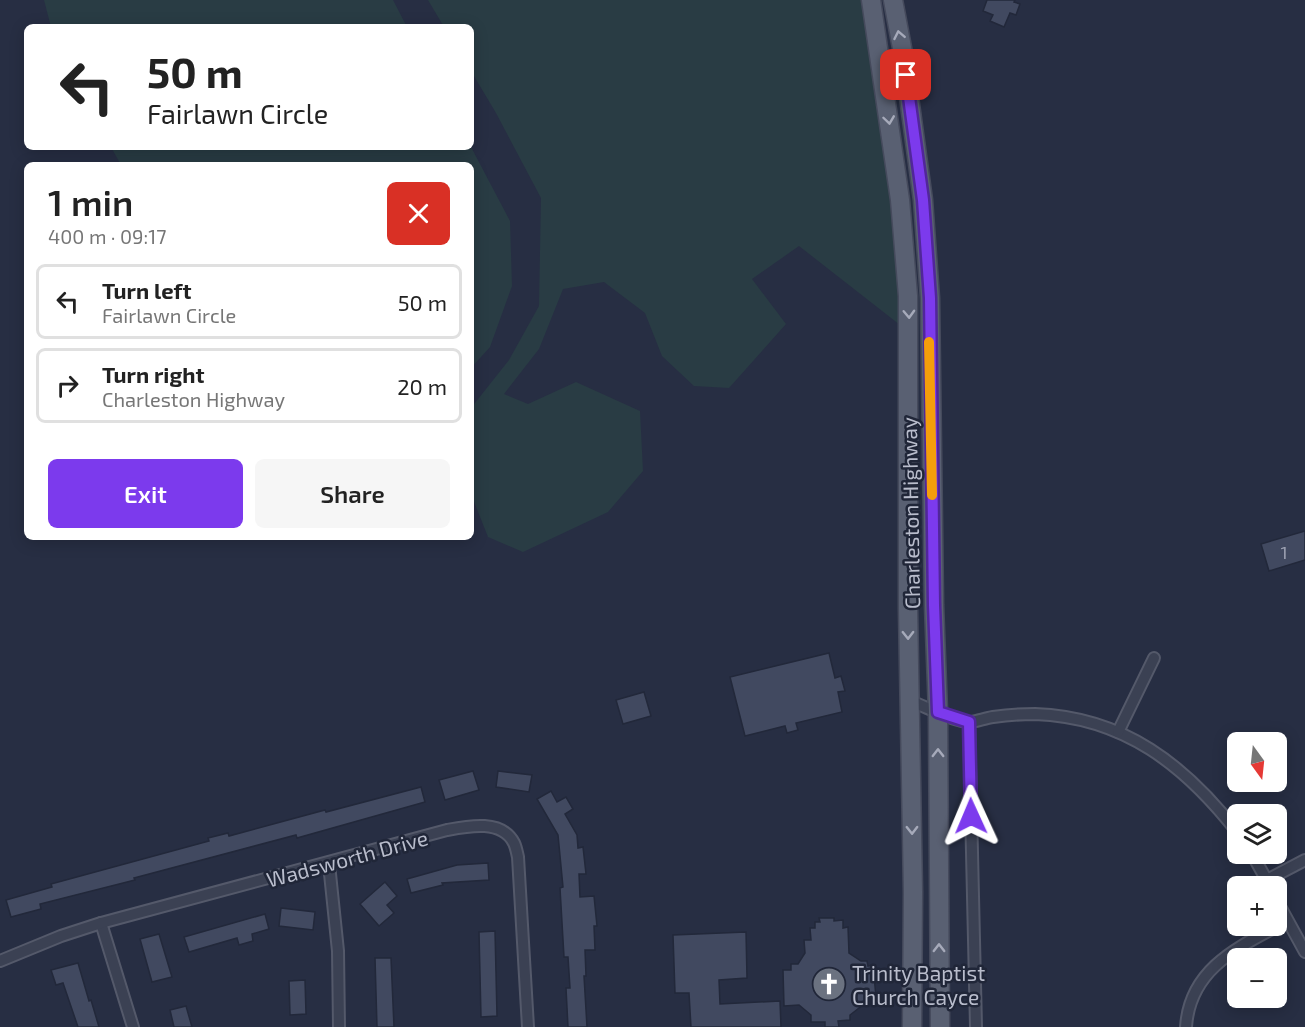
<!DOCTYPE html>
<meta charset="utf-8">
<style>
:root{--surface:#fff;--page:#f6f6f6;--text:#222;--muted:#767676;--line:#e0e0e0;--accent:#7c3aed}
body{margin:0;font-family:"Exo 2",sans-serif;background:var(--page);color:var(--text);height:100vh;display:flex;flex-direction:column;font-size:22px;white-space:nowrap}
*{box-sizing:border-box;margin:0}
p{font-size:20px;color:var(--muted)}
.icon{flex:none;width:33px;height:33px;fill:none;stroke:currentColor;stroke-width:2;stroke-linecap:round;stroke-linejoin:round}
.map{position:relative;flex:1;overflow:hidden}
.drawer{position:absolute;left:24px;top:162px;width:450px;height:378px;display:flex;flex-direction:column;background:var(--surface);border-radius:9px;box-shadow:0 3px 15px #0003}
.drawer>*{flex:none}
.top-card{position:absolute;left:24px;top:24px;width:450px;height:126px;border-radius:9px;box-shadow:0 3px 15px #0003;background:#fff;color:var(--text);overflow:hidden}
.needle{width:39px;rotate:165deg}
.controls{position:absolute;left:1227px;top:732px;display:grid;gap:12px}
.controls a{display:grid;place-items:center;width:60px;height:60px;border-radius:9px;background:var(--surface);box-shadow:0 3px 15px #0003;font-size:30px}
.pin{position:absolute;display:grid;place-items:center;width:51px;height:51px;color:#fff;margin:-26px;border-radius:12px;box-shadow:0 3px 9px #0006}
.me{position:absolute;width:66px;margin:-33px;rotate:359deg;stroke-linejoin:round;filter:drop-shadow(0 0 4px #0008)}
.turn{display:flex;align-items:center;gap:21px;height:126px;padding:0 24px;font-size:27px}
.turn .icon{width:78px;height:78px;stroke-width:2.5}
.turn b{display:block;font-size:42px;line-height:51px}
.round{display:grid;place-items:center;flex:none;width:63px;height:63px;border-radius:9px;background:var(--page)}
.head{display:flex;align-items:center;justify-content:space-between;height:102px;padding:0 24px}
h1{font-size:36px;font-weight:600;line-height:45px}
.cta{display:flex;gap:12px;margin-top:auto;padding:12px 24px}
.cta a{flex:1;height:69px;border-radius:9px;background:var(--accent);color:#fff;font-size:24px;font-weight:600;line-height:69px;text-align:center}
.cta a+a{background:var(--page);color:var(--text)}
ul{padding:0;list-style:none}
li{display:flex;align-items:center;gap:18px;height:75px;margin:0 12px 9px;padding:0 12px;border:3px solid var(--line);border-radius:9px}
li div{flex:1}
li b{display:block;font-size:22px}
li em{font-style:normal}
.map>svg:first-child{display:block}
.green{fill:#293c44}
.building{fill:#414960;stroke:#22283a;stroke-width:1.5}
.lines{fill:none;stroke-linecap:round;stroke-linejoin:round}
.street-casing{stroke:#54596a;stroke-width:14}
.primary-casing{stroke:#454a5c;stroke-width:21}
.street{stroke:#3b4153;stroke-width:10}
.primary{stroke:#596072;stroke-width:18}
.oneway{stroke:#a6aaba}
.route-casing{stroke:#51269a;stroke-width:15}
.route{stroke:#7c3aed;stroke-width:10}
.slow{stroke:#f59e0b;stroke-width:10}
.labels{text-anchor:middle;dominant-baseline:central;stroke-width:5;stroke-linejoin:round;paint-order:stroke}
.number-label{font-size:18px;fill:#9ba0b1}
.street-label{font-size:21px;fill:#b9bdcc;stroke:#202638}
.poi-label{font-size:21px;fill:#b9bdcc;stroke:#202638;text-anchor:start}
</style>
<div class="map">
<svg width="1305" height="1027" viewBox="0 0 1305 1027">
<rect width="100%" height="100%" fill="#272e43"/>
<g class="green">
<polygon points="44,0 393,0 407,27 51,27"/>
<polygon points="428,0 870,0 909,332 799,246 752,279 786,324 729,388 694,386 662,356 645,313 604,282 563,289 539,349 504,394 528,404 576,382 640,411 643,471 608,512 523,552 488,537 471,494 471,408 509,360 539,306 541,198 496,113 471,71 471,27 444,27"/>
<polygon points="111,147 471,147 510,221 512,286 490,347 471,368 471,165 121,165"/>
</g>
<g class="building">
<polygon points="987,0 1015,0 1014,2 1020,4 1016,15 1010,13 1004,27 990,21 993,15 983,11"/>
<polygon points="1305,531 1305,560 1269,571 1261,544"/>
<polygon points="829,653 835,678 841,676 845,691 838,692 842,712 796,723 798,730 787,733 785,726 745,736 730,677"/>
<polygon points="644,692 651,716 623,724 616,700"/>
<polygon points="473,771 479,790 445,800 439,780"/>
<polygon points="498,771 532,775 529,792 496,787"/>
<polygon points="421,787 425,802 297,838 296,835 134,878 135,880 40,904 41,909 11,917 6,900 52,887 51,884 209,841 208,838 228,833 229,836 325,810 326,812"/>
<polygon points="551,791 557,802 566,797 573,809 565,814 577,835 578,848 583,847 586,874 579,874 580,897 594,896 597,926 594,926 595,950 585,950 586,976 584,976 587,1027 568,1027 566,988 570,988 568,957 564,957 560,888 563,887 558,835 537,799"/>
<polygon points="488,863 489,880 442,883 443,885 411,893 407,879 457,865"/>
<polygon points="385,882 397,896 387,905 394,913 379,926 360,904"/>
<polygon points="281,908 315,912 313,930 279,926"/>
<polygon points="265,914 269,929 252,934 253,941 239,945 237,938 189,952 184,937"/>
<polygon points="819,918 834,918 834,921 843,920 843,928 848,927 849,953 861,961 867,961 868,966 873,965 876,997 870,998 871,1004 863,1005 850,1015 850,1020 838,1021 839,1027 825,1027 825,1022 811,1022 811,1015 799,1005 784,1006 783,970 791,970 791,964 798,964 805,953 804,940 811,940 810,928 815,928 815,922 820,922"/>
<polygon points="495,931 497,1016 481,1017 479,932"/>
<polygon points="746,932 747,978 719,980 720,1004 780,1001 781,1027 691,1027 689,993 675,993 673,935"/>
<polygon points="159,934 172,977 152,982 140,939"/>
<polygon points="375,958 391,958 394,1027 377,1027"/>
<polygon points="78,963 89,1001 91,1000 99,1027 78,1027 63,983 56,985 51,970"/>
<polygon points="305,980 306,1014 290,1015 289,981"/>
<polygon points="186,1006 192,1027 174,1027 170,1010"/>
</g>
<g class="lines">
<defs>
<g id="street">
<path d="M910 701C927 707 954 722 971 722 978 721 986 718 993 717 1007 715 1021 714 1035 714 1124 717 1185 765 1238 833"/>
<polyline points="969,722 976,1027"/>
<polyline points="1118,732 1154,658"/>
<polyline points="1252,854 1270,886"/>
<polyline points="329,864 338,951 339,1027"/>
<polyline points="1267,880 1305,860"/>
<polyline points="1276,899 1305,952"/>
<polyline points="101,923 133,1027"/>
<path d="M0 961 61 936 101 923 447 830C468 826 502 819 514 843 516 847 517 853 518 857L528 1027"/>
<path d="M1186 1027C1190 967 1241 946 1287 921"/>
</g>
<g id="primary">
<polyline points="871,0 900,200 908,296 908,609 913,892 912,1027"/>
<polyline points="893,0 903,53 923,200 930,298 934,605 938,712 940,1027"/>
</g>
</defs>
<use href="#street" class="street-casing"/>
<use href="#primary" class="primary-casing"/>
<use href="#street" class="street"/>
<use href="#primary" class="primary"/>
</g>
<defs><path id="oneway-chevron" d="M-2-3.5L2.5 0L-2 3.5" fill="none" stroke-width="1.6" stroke-linecap="round" stroke-linejoin="round" transform="scale(1.5)"/></defs>
<g class="oneway">
<use href="#oneway-chevron" transform="translate(899 35) rotate(-101)"/>
<use href="#oneway-chevron" transform="translate(889 120) rotate(82)"/>
<use href="#oneway-chevron" transform="translate(909 314) rotate(88)"/>
<use href="#oneway-chevron" transform="translate(908 635) rotate(89)"/>
<use href="#oneway-chevron" transform="translate(938 753) rotate(-90)"/>
<use href="#oneway-chevron" transform="translate(912 830) rotate(89)"/>
<use href="#oneway-chevron" transform="translate(939 948) rotate(-90)"/>
</g>
<g class="lines">
<defs>
<polyline id="route" points="906,75 923,200 930,298 934,605 938,712 969,722 971,816"/>
</defs>
<use href="#route" class="route-casing"/>
<use href="#route" class="route"/>
<polyline class="slow" points="929,342 932,495"/>
</g>
<defs>
<symbol id="church-disc" viewBox="-11 -11 22 22"><circle r="9.5" fill="#6b7280" stroke="#202638"/><path d="M-1.2-6h2.4v3.5h3.3v2.4h-3.3V6h-2.4V-.1h-3.3v-2.4h3.3Z" fill="#fff"/></symbol>
</defs>
<g fill-rule="evenodd">
<use href="#church-disc" x="810" y="965" width="38" height="38"/>
</g>
<g class="labels">
<g class="number-label">
<text x="1284" y="552">1</text>
</g>
<g class="street-label">
<text transform="translate(910 513) rotate(-91)">Charleston Highway</text>
<text transform="translate(347 858) rotate(-15)">Wadsworth Drive</text>
</g>
<g class="poi-label">
<text x="852" y="972">Trinity Baptist<tspan x="852" dy="24">Church Cayce</tspan></text>
</g>
</g>
</svg>
<div class="controls">
<a><svg class="needle" viewBox="-14 -14 28 28"><path d="M0-13l5 13h-10z" fill="#e53935"/><path d="M0 13l5-13h-10z" fill="#767676"/></svg></a>
<a><svg class="icon" aria-label="layers" viewBox="0 0 24 24"><path d="M12 4l9 5-9 5-9-5zM3 14l9 5 9-5"/></svg></a>
<a>+</a>
<a>−</a>
</div>
<div class="pin" style="left:906px;top:75px;background:#d93025"><svg class="icon" aria-label="arrive" viewBox="0 0 24 24"><path d="M6 21V4h12l-3 4 3 4H6"/></svg></div>
<svg class="me" style="left:971px;top:816px" viewBox="-20 -20 40 40"><path d="M0-17L14 15 0 8-14 15z" fill="#7c3aed" stroke="#fff" stroke-width="4"/></svg>
<div class="top-card">
<div class="turn"><svg class="icon" aria-label="left" viewBox="0 0 24 24"><path d="M17 20v-9H6M10 6l-5 5 5 5"/></svg><div><b>50 m</b>Fairlawn Circle</div></div>
</div>
<section class="drawer">
<div class="head"><div><h1>1 min</h1><p>400 m · 09:17</p></div><a class="round" style="background:#d93025;color:#fff"><svg class="icon" aria-label="close" viewBox="0 0 24 24"><path d="M6 6l12 12M18 6L6 18"/></svg></a></div>
<ul>
<li><svg class="icon" aria-label="left" viewBox="0 0 24 24"><path d="M17 20v-9H6M10 6l-5 5 5 5"/></svg><div><b>Turn left</b><p>Fairlawn Circle</p></div><em>50 m</em></li>
<li><svg class="icon" aria-label="right" viewBox="0 0 24 24"><path d="M7 20v-9h11M14 6l5 5-5 5"/></svg><div><b>Turn right</b><p>Charleston Highway</p></div><em>20 m</em></li>
</ul>
<div class="cta"><a>Exit</a><a>Share</a></div>
</section>
</div>
